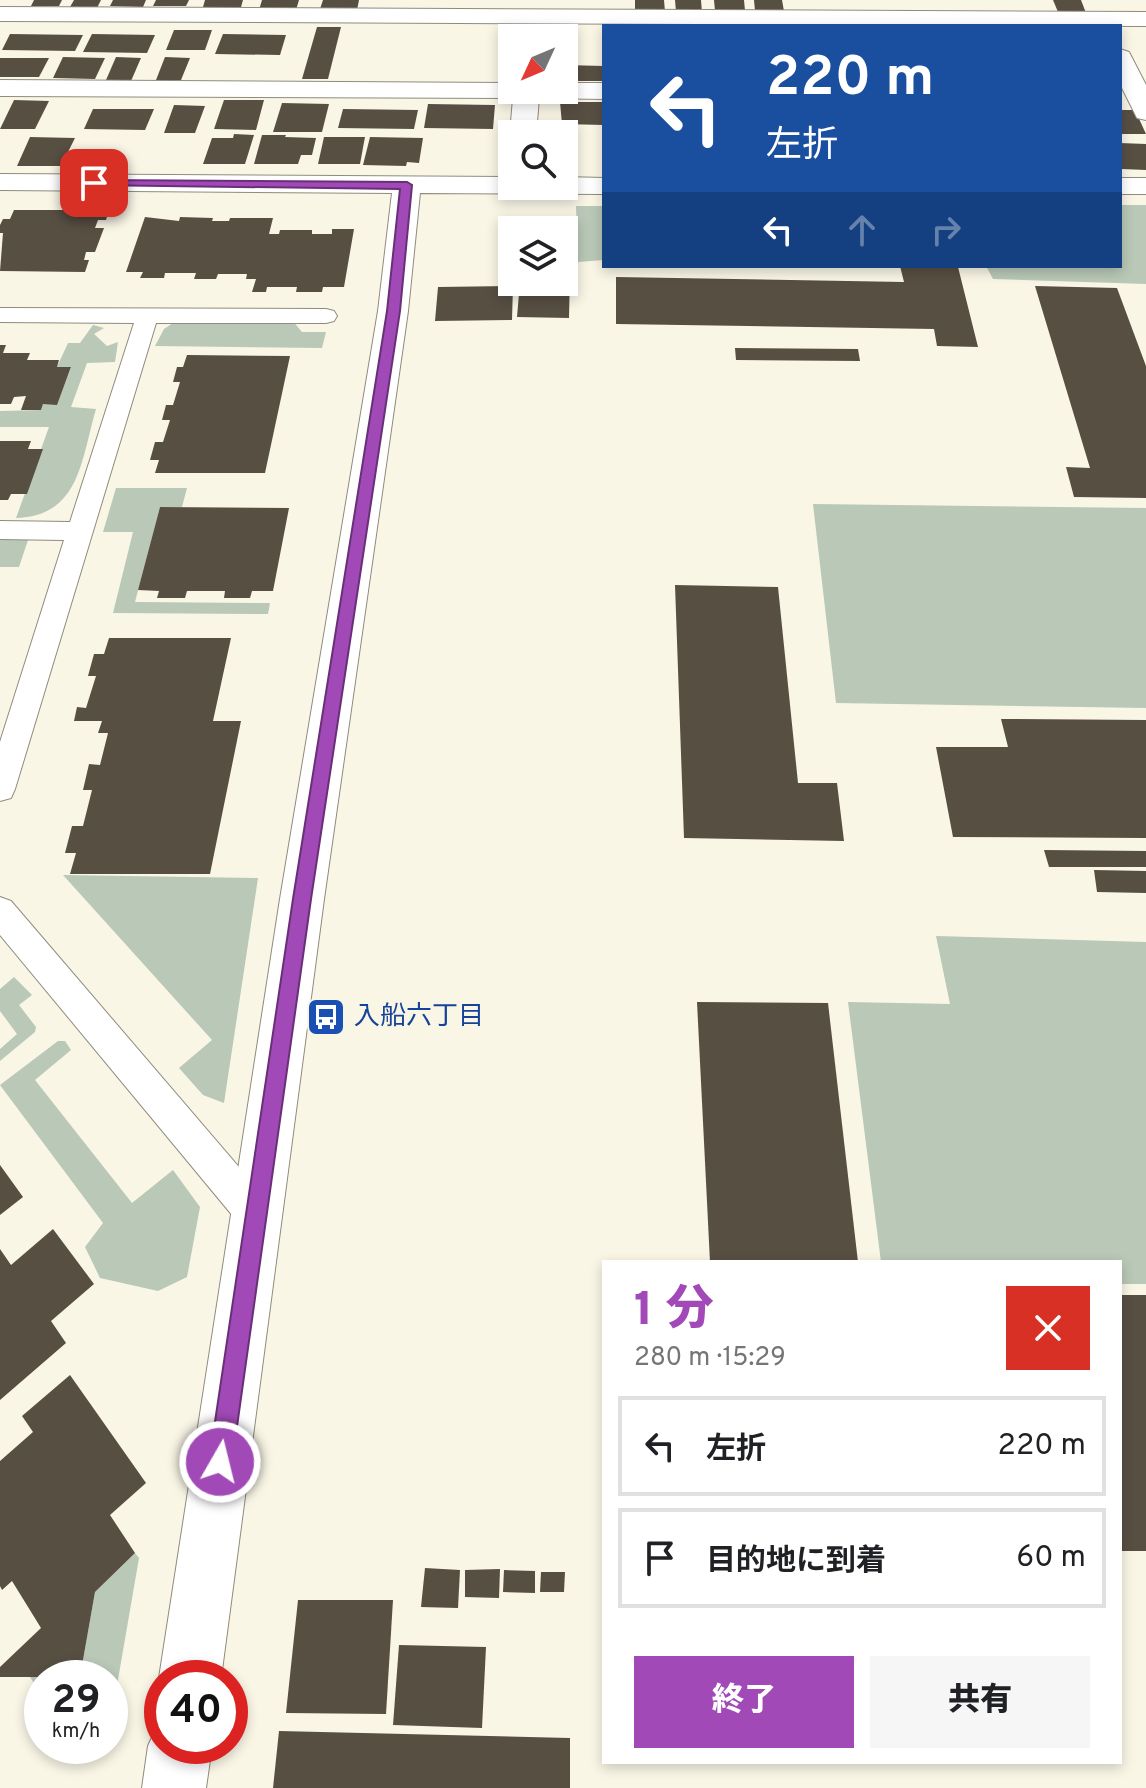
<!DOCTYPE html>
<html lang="ja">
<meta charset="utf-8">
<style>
:root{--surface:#fff;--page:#f6f6f6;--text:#202124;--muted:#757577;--line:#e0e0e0;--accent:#a14ab7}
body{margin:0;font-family:Overpass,"Noto Sans JP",sans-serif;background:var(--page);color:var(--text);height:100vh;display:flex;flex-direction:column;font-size:30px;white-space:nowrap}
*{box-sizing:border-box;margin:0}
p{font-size:26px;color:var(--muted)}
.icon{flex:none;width:44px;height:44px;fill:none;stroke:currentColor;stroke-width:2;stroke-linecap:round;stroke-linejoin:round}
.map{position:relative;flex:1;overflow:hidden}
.side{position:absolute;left:602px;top:1260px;width:520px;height:504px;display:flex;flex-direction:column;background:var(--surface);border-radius:0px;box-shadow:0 4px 12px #0003}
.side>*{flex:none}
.banner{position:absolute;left:602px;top:24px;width:520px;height:244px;border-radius:0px;box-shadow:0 4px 12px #0003;background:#1a4fa0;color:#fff;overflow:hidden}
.needle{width:52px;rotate:226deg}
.controls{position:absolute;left:498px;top:24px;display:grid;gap:16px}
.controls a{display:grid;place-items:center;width:80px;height:80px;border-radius:0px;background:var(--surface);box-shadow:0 4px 12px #0003;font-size:40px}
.speed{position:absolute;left:24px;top:1660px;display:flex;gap:16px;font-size:40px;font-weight:700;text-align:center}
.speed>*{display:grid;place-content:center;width:104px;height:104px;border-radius:50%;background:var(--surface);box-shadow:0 4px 12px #0003;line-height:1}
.speed small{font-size:20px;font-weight:400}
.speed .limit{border:12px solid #d22;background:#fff;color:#111}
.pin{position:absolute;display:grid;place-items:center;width:68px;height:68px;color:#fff;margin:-34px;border-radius:16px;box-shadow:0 4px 12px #0006}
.me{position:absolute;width:88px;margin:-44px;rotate:8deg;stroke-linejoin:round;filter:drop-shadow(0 0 6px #0008)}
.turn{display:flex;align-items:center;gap:28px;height:168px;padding:0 32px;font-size:36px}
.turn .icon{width:104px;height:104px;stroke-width:2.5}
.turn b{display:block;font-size:56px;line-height:68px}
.lanes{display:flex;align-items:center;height:76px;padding:0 32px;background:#0003;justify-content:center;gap:40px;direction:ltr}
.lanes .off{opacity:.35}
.round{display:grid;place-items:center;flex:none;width:84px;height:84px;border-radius:0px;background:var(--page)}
.headline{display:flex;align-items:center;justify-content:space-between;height:136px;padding:0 32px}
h1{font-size:48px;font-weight:800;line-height:60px;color:var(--accent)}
.primary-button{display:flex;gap:16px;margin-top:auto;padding:16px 32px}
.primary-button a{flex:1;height:92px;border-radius:0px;background:var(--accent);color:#fff;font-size:32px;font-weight:800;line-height:92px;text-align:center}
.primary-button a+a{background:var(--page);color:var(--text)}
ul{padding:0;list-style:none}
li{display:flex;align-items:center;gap:24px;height:100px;margin:0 16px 12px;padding:0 16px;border:4px solid var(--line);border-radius:0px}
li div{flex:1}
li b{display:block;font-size:30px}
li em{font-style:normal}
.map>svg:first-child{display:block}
.green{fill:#b9c8b7}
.building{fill:#584f43}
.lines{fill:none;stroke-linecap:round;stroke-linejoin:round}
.service-casing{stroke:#8f8c7e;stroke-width:2}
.minor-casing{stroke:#8f8c7e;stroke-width:2}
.tertiary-casing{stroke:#8f8c7e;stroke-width:2}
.service{fill:#fff;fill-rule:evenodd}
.minor{fill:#fff;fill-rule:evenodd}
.tertiary{fill:#fff;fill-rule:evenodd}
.route{fill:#a14ab7;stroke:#693077;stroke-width:2}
.labels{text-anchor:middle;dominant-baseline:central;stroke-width:8;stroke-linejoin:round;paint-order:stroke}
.transit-label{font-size:26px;fill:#164399;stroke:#f9f6e6;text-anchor:start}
</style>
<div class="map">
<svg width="1146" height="1788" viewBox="0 0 1146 1788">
<rect width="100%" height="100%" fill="#f9f6e6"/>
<g class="green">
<polygon points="1120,205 1146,205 1146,284 993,279 986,266 1120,266"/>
<polygon points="576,206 604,206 604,260 578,262"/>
<polygon points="292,320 302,332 326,332 322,348 155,346 164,329 173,323"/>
<path d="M93 325 104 328 94 334 107 346 118 342 115 362 87 363 71 407 96 409C81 460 80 516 16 518L49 427H0V411L41 410 43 404H57L71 368 57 367 68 343H80Z"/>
<polygon points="116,488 187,488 182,507 160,507 135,602 270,603 268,614 113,613 133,532 103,532"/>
<polygon points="813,504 1146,508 1146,708 836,703"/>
<polygon points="0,540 28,540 19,567 0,567"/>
<polygon points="63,875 258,878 224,1103 203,1095 179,1068 212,1040"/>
<polygon points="936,936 1146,942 1146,1284 1120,1284 1120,1262 881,1262 848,1002 950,1004"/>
<polygon points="14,977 32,995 19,1005 36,1027 35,1032 0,1061 0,1049 17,1034 0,1011 0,989"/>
<polygon points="58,1041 65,1041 71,1050 35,1080 132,1203 173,1170 200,1207 187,1277 158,1291 100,1278 85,1247 103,1223 0,1085"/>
<polygon points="135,1553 139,1558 110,1726 110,1678 42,1678 42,1696 30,1677 80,1677 95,1592"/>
</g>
<g class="building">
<polygon points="34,0 62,0 59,6 31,6"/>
<polygon points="74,0 101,0 97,8 70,7"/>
<polygon points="113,0 146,0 143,7 110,6"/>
<polygon points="156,0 189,0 186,6 153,6"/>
<polygon points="205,0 243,0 241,7 203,7"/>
<polygon points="262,0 299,0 296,10 259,10"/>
<polygon points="323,0 359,0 357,10 320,9"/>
<polygon points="635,0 664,0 665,12 635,11"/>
<polygon points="675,0 701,0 702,13 676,12"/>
<polygon points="714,0 744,0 745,11 715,11"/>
<polygon points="754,0 782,0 784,11 755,11"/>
<polygon points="1053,0 1081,0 1086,13 1058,12"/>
<polygon points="317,27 341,27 328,79 302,79"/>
<polygon points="174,30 212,30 205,50 166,50"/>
<polygon points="10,34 83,35 75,51 2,50"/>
<polygon points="92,34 155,35 147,53 83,52"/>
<polygon points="223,34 286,35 280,55 215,54"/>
<polygon points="63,57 105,58 95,79 53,78"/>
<polygon points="116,57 141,58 131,81 106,80"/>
<polygon points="165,57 190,58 181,80 156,80"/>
<polygon points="0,58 49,58 39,77 0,77"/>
<polygon points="564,65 604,66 604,81 564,81"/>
<polygon points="14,100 49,101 35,129 0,129"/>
<polygon points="224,100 264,100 256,130 214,129"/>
<polygon points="560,102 604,102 604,125 562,124"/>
<polygon points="282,103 329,104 322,132 273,132"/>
<polygon points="428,104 495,105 493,129 424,128"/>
<polygon points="174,105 205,106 195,133 164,133"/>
<polygon points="93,109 154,109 145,130 84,129"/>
<polygon points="343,109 418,110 414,129 338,128"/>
<polygon points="1120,110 1135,110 1146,134 1120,134"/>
<polygon points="234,134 254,135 245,164 203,164 212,138 233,138"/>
<polygon points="262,135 286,135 285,137 316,138 312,155 301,155 298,164 254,164"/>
<polygon points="30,137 75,138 61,166 17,166"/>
<polygon points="324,137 365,137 360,164 318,164"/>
<polygon points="370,137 423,138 419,163 407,162 406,166 363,165"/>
<polygon points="1120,143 1146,144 1146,170 1122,169"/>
<polygon points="14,210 109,210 106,220 98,220 95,228 104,228 95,252 86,252 84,260 89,260 85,272 0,271 3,233 0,233 0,225 3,219 10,219"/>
<polygon points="145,217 179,221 180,217 213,218 212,221 229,221 230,218 273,218 269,234 279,234 280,230 312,230 312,234 332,234 332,229 354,229 344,287 323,287 322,292 296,292 297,287 267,287 266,292 252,292 256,279 246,279 247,274 218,274 216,279 194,279 196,273 165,273 164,278 140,278 143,272 126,272"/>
<polygon points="900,266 958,267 978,347 937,346 934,329 616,324 616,277 904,282"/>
<polygon points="564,272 570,272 569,318 517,317 520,282 564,282"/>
<polygon points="513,286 512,320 435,321 438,287"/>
<polygon points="1035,286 1117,288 1146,366 1146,498 1074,497 1066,467 1090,468"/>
<polygon points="0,345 6,345 3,353 30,353 27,360 59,360 57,367 71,367 57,405 43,404 41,410 21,410 26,396 14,397 11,404 0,404"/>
<polygon points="735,348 858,349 860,361 736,360"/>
<polygon points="187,355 290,356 265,473 155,473 159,460 150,460 155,442 163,442 170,420 162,420 166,405 173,405 180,382 173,382 177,367 183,367"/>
<polygon points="0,441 31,441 28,449 43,449 27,494 11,494 8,500 0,500"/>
<polygon points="160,507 289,508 273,591 252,591 250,598 224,598 225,591 187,591 185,598 157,598 159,591 138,590"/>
<polygon points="675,585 778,587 798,783 837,783 844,841 684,838"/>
<polygon points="109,638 231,638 213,721 241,721 210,874 70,874 76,853 65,853 72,826 83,826 92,790 83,790 89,764 100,765 108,733 98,733 102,721 74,721 77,707 86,708 96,676 88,676 94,654 104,654"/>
<polygon points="1001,719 1146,720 1146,838 953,837 936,747 1008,747"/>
<polygon points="1044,850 1146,851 1146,867 1049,867"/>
<polygon points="1094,870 1146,871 1146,893 1097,892"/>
<polygon points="697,1002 828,1003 858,1262 710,1262"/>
<polygon points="0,1165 23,1197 0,1215"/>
<polygon points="53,1229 94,1284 51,1321 66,1343 0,1400 0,1249 11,1265"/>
<rect x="1120" y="1295" width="26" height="256"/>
<polygon points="70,1375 146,1483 110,1515 135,1553 95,1592 80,1677 0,1677 0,1667 41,1628 12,1581 2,1590 0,1586 0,1461 33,1432 22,1416"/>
<polygon points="425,1568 460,1570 458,1608 421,1607"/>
<polygon points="500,1569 499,1598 465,1597 465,1570"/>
<polygon points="504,1570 535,1571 535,1593 503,1592"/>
<polygon points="541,1572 565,1572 564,1592 540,1592"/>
<polygon points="298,1600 393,1600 386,1714 286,1713"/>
<polygon points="399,1645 486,1647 482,1728 393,1725"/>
<polygon points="279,1731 570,1738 570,1788 273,1788"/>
</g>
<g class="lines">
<defs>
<g id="service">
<polygon points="0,308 326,309 334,311 337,316 334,321 326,323 156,323 15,789 11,798 0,801 0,742 64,540 0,539 0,521 70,522 134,323 0,322"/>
<polygon points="0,897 11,901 268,1201 274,1214 268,1227 255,1233 242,1227 0,935"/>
</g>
<g id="minor">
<polygon points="0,7 1146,12 1146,26 0,21"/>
<polygon points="1120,49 1129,52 1146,85 1146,120 1137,118 1120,84"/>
<polygon points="0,80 512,83 512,90 564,90 564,83 604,83 604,99 539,98 536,134 512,134 512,138 510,134 513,98 0,96"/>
</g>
<g id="tertiary">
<polygon points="0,174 512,177 512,186 564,186 564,177 604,178 604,194 420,193 408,311 324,899 221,1678 162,1678 162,1685 159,1678 280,899 378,311 392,193 0,190"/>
<rect x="1120" y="178" width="26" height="16"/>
<polygon points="162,1722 162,1746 212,1746 206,1788 142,1788 148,1746 158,1724"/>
</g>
</defs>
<use href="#service" class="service-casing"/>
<use href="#minor" class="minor-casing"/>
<use href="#tertiary" class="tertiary-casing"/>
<use href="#service" class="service"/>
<use href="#minor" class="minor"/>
<use href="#tertiary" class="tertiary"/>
</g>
<polygon class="route" points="94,180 407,182 412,185 400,311 311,899 232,1462 229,1470 220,1473 212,1470 209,1462 293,899 387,311 400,189 90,185 90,181"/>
<defs>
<symbol id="bus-square" viewBox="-11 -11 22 22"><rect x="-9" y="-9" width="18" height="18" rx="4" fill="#1a4fb4" stroke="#f9f6e6"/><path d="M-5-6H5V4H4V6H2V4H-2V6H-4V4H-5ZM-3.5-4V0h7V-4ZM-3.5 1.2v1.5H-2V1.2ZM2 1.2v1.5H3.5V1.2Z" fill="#fff"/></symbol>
</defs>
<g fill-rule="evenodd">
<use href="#bus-square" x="304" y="995" width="44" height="44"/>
</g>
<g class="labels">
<g class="transit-label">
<text x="354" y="1017">入船六丁目</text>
</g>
</g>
</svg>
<div class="controls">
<a><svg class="needle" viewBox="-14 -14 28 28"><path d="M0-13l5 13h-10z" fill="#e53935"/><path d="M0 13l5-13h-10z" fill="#757577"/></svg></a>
<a><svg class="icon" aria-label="search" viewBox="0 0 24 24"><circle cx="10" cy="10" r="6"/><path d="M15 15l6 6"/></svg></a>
<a><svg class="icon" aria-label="layers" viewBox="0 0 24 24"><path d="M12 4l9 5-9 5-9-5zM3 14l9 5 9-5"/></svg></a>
</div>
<div class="speed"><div>29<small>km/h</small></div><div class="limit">40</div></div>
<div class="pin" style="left:94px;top:183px;background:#d93025"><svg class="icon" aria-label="arrive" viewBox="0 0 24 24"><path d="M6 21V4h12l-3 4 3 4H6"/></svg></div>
<svg class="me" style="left:220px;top:1462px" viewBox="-20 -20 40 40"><circle r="17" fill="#a14ab7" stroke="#fff" stroke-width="3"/><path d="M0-11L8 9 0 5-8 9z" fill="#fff"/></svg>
<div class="banner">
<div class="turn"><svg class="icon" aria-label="left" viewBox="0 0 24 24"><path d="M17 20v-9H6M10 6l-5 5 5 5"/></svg><div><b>220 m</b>左折</div></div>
<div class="lanes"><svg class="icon" aria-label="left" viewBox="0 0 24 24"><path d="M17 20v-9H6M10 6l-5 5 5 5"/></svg><svg class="icon off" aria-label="ahead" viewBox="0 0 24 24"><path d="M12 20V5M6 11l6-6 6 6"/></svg><svg class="icon off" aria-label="right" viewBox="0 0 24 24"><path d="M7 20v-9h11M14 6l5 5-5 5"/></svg></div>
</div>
<section class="side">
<div class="headline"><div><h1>1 分</h1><p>280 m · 15:29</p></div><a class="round" style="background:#d93025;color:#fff"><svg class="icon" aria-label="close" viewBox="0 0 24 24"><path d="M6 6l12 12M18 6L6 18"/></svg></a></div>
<ul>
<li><svg class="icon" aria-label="left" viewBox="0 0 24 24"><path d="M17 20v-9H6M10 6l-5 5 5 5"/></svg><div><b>左折</b></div><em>220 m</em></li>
<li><svg class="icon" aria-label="arrive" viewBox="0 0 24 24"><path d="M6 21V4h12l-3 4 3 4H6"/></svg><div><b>目的地に到着</b></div><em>60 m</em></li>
</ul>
<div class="primary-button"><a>終了</a><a>共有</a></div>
</section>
</div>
